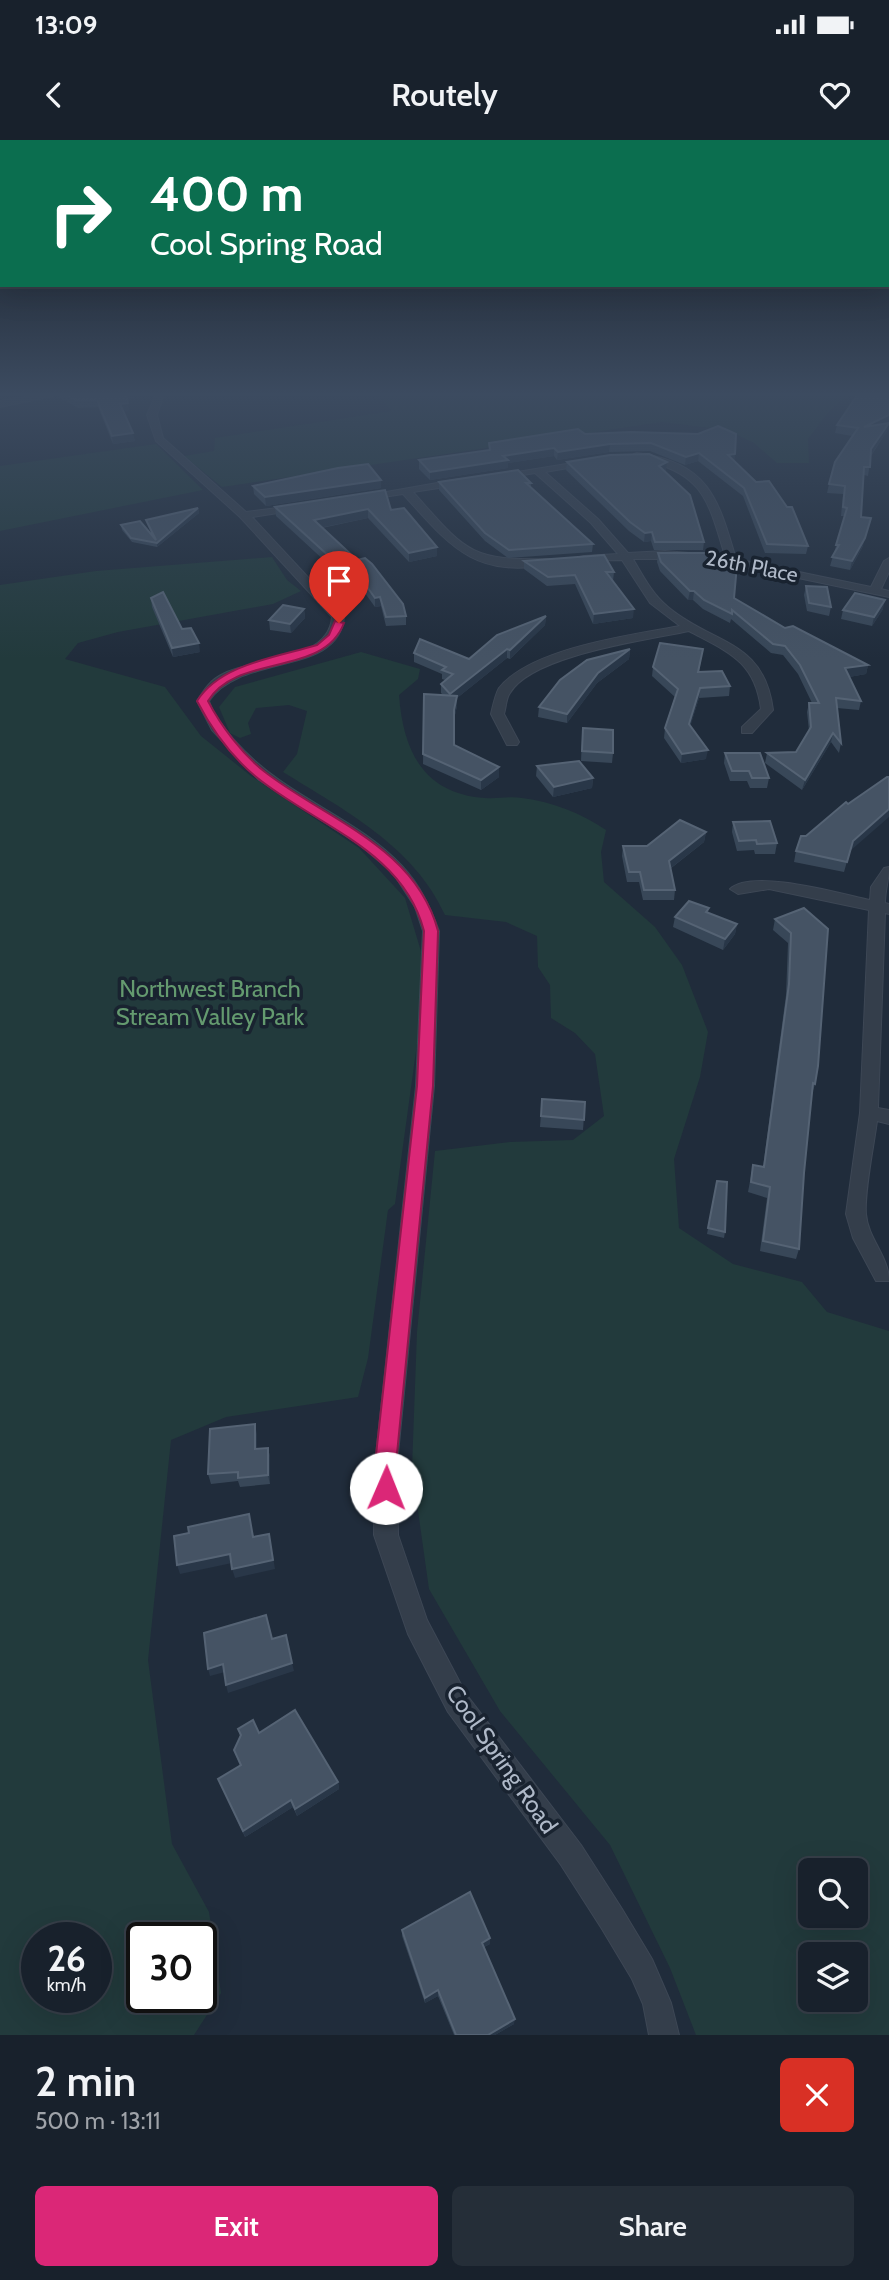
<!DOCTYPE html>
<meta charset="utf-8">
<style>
:root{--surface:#18212c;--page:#252e38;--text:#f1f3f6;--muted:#9fa3a9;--line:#363e48;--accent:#db2777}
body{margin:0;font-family:Cabin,sans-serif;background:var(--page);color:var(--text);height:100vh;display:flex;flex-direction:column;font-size:26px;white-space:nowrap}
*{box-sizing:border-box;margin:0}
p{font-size:23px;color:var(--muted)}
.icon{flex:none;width:38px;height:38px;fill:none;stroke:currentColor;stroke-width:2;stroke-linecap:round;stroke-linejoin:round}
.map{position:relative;height:1895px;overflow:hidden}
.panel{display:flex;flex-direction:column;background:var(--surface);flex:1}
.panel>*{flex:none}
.banner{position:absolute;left:0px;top:0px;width:889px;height:147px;box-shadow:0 7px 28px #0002,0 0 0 2px var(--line);background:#0b6e4f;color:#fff;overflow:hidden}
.tools{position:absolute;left:798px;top:1718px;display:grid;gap:14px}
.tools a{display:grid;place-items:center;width:70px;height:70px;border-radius:10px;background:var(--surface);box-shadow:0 7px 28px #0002,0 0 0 2px var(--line);font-size:35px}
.speed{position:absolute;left:21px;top:1782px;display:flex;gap:14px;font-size:35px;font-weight:700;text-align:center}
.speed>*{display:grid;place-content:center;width:91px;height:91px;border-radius:50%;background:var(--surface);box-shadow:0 7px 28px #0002,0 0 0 2px var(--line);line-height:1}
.speed small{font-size:18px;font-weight:400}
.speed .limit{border:4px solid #111;border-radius:10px;background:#fff;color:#111}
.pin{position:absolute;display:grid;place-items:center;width:60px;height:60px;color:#fff;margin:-72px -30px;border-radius:50% 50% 50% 0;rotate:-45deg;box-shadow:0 0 7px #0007}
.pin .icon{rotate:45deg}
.me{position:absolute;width:77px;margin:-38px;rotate:1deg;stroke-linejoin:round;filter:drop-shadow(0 0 5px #0008)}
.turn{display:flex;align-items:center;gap:24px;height:147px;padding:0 35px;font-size:32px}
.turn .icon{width:91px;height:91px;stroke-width:2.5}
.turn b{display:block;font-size:49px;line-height:60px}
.round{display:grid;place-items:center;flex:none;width:74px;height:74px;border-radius:10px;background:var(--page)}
.head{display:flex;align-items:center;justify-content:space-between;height:119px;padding:0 35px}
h1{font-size:42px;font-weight:600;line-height:52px}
.action{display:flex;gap:14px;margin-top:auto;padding:14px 35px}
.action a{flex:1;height:80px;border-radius:10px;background:var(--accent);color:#fff;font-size:28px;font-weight:600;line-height:80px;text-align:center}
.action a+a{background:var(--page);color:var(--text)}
.status{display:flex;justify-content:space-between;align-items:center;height:49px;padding:0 35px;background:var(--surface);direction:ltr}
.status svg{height:19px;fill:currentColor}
header{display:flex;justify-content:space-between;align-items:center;height:91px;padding:0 35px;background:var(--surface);font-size:32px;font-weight:600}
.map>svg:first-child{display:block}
.green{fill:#223a3c;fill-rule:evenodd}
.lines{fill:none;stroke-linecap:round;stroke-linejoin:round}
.street-casing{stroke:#3d4755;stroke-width:2}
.street{fill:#343e4b;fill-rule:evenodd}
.wall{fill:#384758}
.shaded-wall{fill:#293748}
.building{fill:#455364;stroke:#556374;stroke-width:2}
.route{fill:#db2777;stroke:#8e194d;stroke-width:2}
.labels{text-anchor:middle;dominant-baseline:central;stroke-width:7;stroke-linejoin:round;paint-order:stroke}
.far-street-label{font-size:21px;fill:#afb9c8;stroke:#192330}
.park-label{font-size:24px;fill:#649a6f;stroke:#192330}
.street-label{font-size:24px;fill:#afb9c8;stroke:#192330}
</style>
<div class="status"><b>13:09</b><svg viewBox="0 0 49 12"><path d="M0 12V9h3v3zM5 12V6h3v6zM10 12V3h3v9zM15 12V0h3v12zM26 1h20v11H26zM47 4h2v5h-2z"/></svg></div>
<header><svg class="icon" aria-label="back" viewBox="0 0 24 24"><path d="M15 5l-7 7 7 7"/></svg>Routely<svg class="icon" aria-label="heart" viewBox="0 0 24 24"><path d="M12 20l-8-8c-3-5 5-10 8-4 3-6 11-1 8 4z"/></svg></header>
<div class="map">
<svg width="889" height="1895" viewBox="0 0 889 1895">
<rect width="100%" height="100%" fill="#202c3b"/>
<g class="green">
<path d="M378 254H856C836 257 820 284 808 299L809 323H777L754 303 727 290 662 282 222 347 184 316 214 311 215 298 392 271Z"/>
<polygon points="156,304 203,350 0,391 0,326"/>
<path d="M272 417 287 440 301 451 273 464 118 492 78 503 65 519 165 547 201 596 251 636 359 708 405 758 423 818 424 853 395 1064 388 1070 368 1218 358 1257 226 1277 171 1300 148 1520 172 1704 209 1772 221 1853 194 1895H0V445L96 431ZM37 1797H96V1857H37ZM142 1797H201V1857H142Z"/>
<path d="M361 512 420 529 418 539 399 555C403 610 423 654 485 658 497 659 510 656 522 658 553 662 581 673 606 690L601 712 604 742 655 787 682 825 708 892 700 937 674 1019 679 1088 733 1124 802 1142 827 1172 889 1191V1895H696L670 1828 610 1705 500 1571 429 1449 412 1328 417 1192 435 1011 510 1002 573 1000 604 976 595 914 575 893 551 878 550 845 538 827 537 796 506 782 445 775C414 706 344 670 283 632L297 614 307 571 289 565 256 568 248 583 251 594 240 598 230 593 219 567 235 547ZM810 1731H856V1776H810ZM810 1815H856V1860H810Z"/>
</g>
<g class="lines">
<defs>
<g id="street">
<polygon points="43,254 62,254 0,267 0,261"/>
<path d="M156 254H164L157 275 163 298 246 372 301 365 302 367 297 370 252 377 344 476C340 537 240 513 209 561 214 577 225 589 235 601 285 658 354 675 402 726 420 745 430 767 439 791L434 946 397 1324 398 1395 427 1480 466 1554 581 1705 622 1769 652 1819 671 1863 679 1895H649L643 1864 632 1839 602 1789 561 1725 448 1572 408 1494 374 1395 375 1324 416 946 423 791 415 767 393 733 360 705 259 640 212 590 197 561C204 550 210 540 223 534 255 517 329 522 332 477L240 377 156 301 147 275Z"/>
<path d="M637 313C709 323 718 358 736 419L871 447 884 421 889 418V432L881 449 889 451V457L707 419H633C643 436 652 454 668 467 713 505 764 499 773 570L752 593H742V587L761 569C755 521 728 512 689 491 647 500 532 515 510 553 506 558 506 568 504 574L519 602 517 605H507L491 574C493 566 495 555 499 548 531 508 631 495 680 486L650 463 622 420 580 421V417L584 416 618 414 591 383 535 333 498 339 493 336 591 320V324L545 332 598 379 628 413 665 411 725 416C707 355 702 332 634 318V314Z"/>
<path d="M460 339 464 340V344L413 352C465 410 468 421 549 419L553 420V424C474 439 451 407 403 354L363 360 358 357Z"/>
<path d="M889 727C889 740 885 750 885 763L889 764V774L885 773 878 968 889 970V984L877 981C874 1005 864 1053 866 1074 868 1099 889 1116 889 1141H876L853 1098 846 1074 860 973 869 770 769 749 738 754 730 749C752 728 841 754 870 760L871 747 884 728Z"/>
</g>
</defs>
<use href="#street" class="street-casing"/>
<use href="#street" class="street"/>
</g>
<g class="wall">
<polygon points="58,254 134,254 135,258 127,259 129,271 123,271 135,301 113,304 98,267 78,268 59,257"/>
<polygon points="888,283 887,291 871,316 868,336 864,335 861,377 863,406 850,430 830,426 845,376 841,376 843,354 827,353 829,344 852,296 835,293 837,285"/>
<polygon points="585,294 735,314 734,321 808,406 806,414 765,413 743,356 698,321 685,325 650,311 609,312 557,320 554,316 508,323 508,328 430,340 419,329 419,320 489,310 489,303"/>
<polygon points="567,322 666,330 665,331 704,402 703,410 654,410 651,401 644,402 629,391 566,330"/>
<polygon points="439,342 531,343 531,348 593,404 592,412 508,418 485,401 439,350"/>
<polygon points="253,346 381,348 266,366 254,354"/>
<polygon points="275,367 391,370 437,407 437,416 409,422 368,378 322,388 406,476 406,485 386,486 381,466 375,467 362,449 353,447 276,376"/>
<polygon points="198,368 199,373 157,407 132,402 122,390 121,385 153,397 147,384 146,380"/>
<polygon points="658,413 712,423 734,458 785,488 868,525 866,534 849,537 861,561 859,570 837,568 841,603 839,613 831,602 802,650 765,623 767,613 796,612 809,591 807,572 809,563 812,563 798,534 783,515 771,513 731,479 730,483 703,469 693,460 688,460 660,431 657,422"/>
<polygon points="524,421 614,432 613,441 612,441 633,478 593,484 575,444 547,446 524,429"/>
<polygon points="806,446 831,467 829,476 807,471 804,455"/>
<polygon points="151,458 182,489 200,512 173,517 152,467"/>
<polygon points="304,469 305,478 291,493 270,490 269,480"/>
<polygon points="883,469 872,486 841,479 843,470"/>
<polygon points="546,476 545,485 510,519 507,518 457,558 457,566 454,579 454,605 499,627 499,637 481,650 423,624 424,554 443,555 441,553 441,544 445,540 442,539 442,534 414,522 414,513 469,519"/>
<polygon points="630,509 629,519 597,543 567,583 538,577 539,567"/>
<polygon points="703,509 699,532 730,546 729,556 699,558 690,586 706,619 681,623 664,598 665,588 675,557 652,536 653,527"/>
<polygon points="582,598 613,613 612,623 581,621"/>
<polygon points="725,613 769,638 767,648 750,648 747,641 730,641 724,623"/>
<polygon points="537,626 593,638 592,648 553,657 536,636"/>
<polygon points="733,682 777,703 775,714 755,714 754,710 737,711 732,692"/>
<polygon points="706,692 704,702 670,729 675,750 674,760 643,760 639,742 627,742 622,716 623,706 647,706"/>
<polygon points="796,711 850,711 844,732 794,722"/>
<polygon points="709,768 708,773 737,784 735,794 723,810 673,787 675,777"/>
<polygon points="804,768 815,944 812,954 804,1033 799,1109 796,1119 760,1111 767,1058 748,1052 753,1025 763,1027 786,855 788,803 773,790 775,779"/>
<polygon points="542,959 585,962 583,990 540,987"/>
<polygon points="717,1041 725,1092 724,1098 707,1094"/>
<polygon points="257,1294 257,1309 268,1308 270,1317 270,1344 240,1347 238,1341 211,1344 208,1334"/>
<polygon points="238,1589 259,1593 338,1642 339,1649 297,1676 293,1667 245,1697 218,1639 240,1626 234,1610 240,1596"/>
<polygon points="402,1790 490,1798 490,1804 484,1807 514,1884 495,1895 454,1895 438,1856 425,1863 402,1796"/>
</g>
<g class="shaded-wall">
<polygon points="125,254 134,254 135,258 126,259"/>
<polygon points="128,263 129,271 121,272 120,264"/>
<polygon points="889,275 889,283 864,287"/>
<polygon points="889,283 887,291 869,318 871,309"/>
<polygon points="133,293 135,301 113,304 112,296"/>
<polygon points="610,304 609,312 557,320 558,312"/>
<polygon points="554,308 554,316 508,323 508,328 430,340 430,332 503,316"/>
<polygon points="699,313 698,321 685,325 686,317"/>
<polygon points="735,314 734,322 728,315"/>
<polygon points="667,322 666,330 658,334 659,326"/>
<polygon points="381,340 381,348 266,366 265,357"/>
<polygon points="198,368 199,373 157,407 157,403"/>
<polygon points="368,369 368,378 314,389 314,380"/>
<polygon points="868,387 863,406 850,430 852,421"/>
<polygon points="652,392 651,401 644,402 645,393"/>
<polygon points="437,407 437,416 409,422 409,413"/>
<polygon points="690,451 694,451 693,460 688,460"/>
<polygon points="380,457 381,466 375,467 375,458"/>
<polygon points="885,460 883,469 872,486 874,477"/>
<polygon points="304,469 305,478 291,493 290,484"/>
<polygon points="634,469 633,478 593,484 594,474"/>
<polygon points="546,476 545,485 510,519 510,510"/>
<polygon points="199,503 200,512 173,517 172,508"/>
<polygon points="507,509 507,518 457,558 457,566 454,580 450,564 450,554"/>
<polygon points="630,509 629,519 597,543 567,583 567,574 598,533"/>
<polygon points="868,525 866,534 843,538 845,528"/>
<polygon points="700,548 699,558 688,594 689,584"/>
<polygon points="833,593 831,602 802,650 805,640"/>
<polygon points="708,610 706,619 681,623 682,614"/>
<polygon points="499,627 499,637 481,650 481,640"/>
<polygon points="593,638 592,648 553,657 554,647"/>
<polygon points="889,669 889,677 850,711 853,701"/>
<polygon points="706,692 704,702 667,731 669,721"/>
<polygon points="737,784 735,794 723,810 725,799"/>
<polygon points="255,1284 257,1294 257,1319 255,1309"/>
<polygon points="268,1308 270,1317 270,1344 268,1335"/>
<polygon points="269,1394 275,1429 235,1438 232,1429"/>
<polygon points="230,1414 232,1423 180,1434 177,1425"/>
<polygon points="292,1523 294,1531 228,1553 226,1545"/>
<polygon points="223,1524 225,1532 210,1536 208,1529"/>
<polygon points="338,1642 339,1649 297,1676 295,1669"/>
<polygon points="291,1660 293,1667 245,1697 243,1691"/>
<polygon points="490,1798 490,1804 482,1808 482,1803"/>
<polygon points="438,1850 438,1856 425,1863 425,1858"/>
<polygon points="515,1879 514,1884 495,1895 488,1895"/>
</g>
<g class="building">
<polygon points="65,254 126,254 128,263 120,264 133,293 112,296 97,260 76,260"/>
<polygon points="858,254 889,254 889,275 864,287 889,283 871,309 870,327 864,327 861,377 871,378 865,398 852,421 832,417 839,405 836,405 847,368 843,367 845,346 829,344 835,322 858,288 837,285"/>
<polygon points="718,286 736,294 735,314 728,315 756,342 769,341 787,367 792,367 808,406 767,404 744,348 699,313 686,317 651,303 610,304 558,312 554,308 503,316 508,320 430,332 419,320 490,310 489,303 578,289 585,294 631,292 698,294"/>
<polygon points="649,314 667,322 659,326 690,355 704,402 655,402 652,392 645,393 630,382 567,322 610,315"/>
<polygon points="368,324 381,340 265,357 253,346 338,328"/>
<polygon points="518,330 531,343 526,343 593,404 509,410 485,393 439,342"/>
<polygon points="385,350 391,370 404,368 437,407 409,413 368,369 314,380 357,420 365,418 372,424 403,464 406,476 386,477 380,457 375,458 362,440 353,438 275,367"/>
<polygon points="198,368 157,403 131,398 121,385 140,381 156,400 146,380"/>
<polygon points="658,413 708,413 712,423 737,425 734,458 785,488 793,486 868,525 845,528 861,561 836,558 841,603 833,593 805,640 767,613 796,612 811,587 809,563 819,563 800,525 785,506 773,504 732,470 732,474 704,460 694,451 690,451 661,422"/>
<polygon points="604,415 614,432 606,432 634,469 594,474 575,435 548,437 524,421"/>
<polygon points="806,446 827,447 831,467 809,463"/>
<polygon points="163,452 182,489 191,488 199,503 172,508 151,458"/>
<polygon points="855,453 885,460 874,477 843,470"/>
<polygon points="283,465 304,469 290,484 269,480"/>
<polygon points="546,476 510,510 507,509 450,554 441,544 453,534 442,530 446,527 414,513 420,499 469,519 497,495"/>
<polygon points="660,503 703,509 698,532 722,531 730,546 700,548 689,584 708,610 682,614 665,588 678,549 653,527"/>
<polygon points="630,509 598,533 567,574 539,567 560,540 587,520"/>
<polygon points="424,554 457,556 454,570 454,605 499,627 481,640 423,614"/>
<polygon points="583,588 613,590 613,613 582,611"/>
<polygon points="725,613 760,613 769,638 752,638 749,631 732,631"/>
<polygon points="579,621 593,638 554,647 537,626"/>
<polygon points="887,637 889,637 889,669 853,701 847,722 796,711 801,696 806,696 846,662 848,664"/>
<polygon points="680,680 706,692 669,721 675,750 644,750 640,732 629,732 623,706 647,706"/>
<polygon points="770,681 777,703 757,704 756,700 739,701 733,682"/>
<polygon points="689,761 709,768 706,772 737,784 725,799 675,777"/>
<polygon points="804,768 828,789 818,926 815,944 813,943 804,1033 799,1109 763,1101 770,1047 751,1042 753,1025 764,1027 789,844 791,793 775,779"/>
<polygon points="542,959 585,962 584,980 541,976"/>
<polygon points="717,1041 727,1042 725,1092 708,1088"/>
<polygon points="255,1284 255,1309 268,1308 268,1335 238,1338 238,1332 208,1334 210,1289"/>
<polygon points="249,1374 253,1397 269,1394 273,1420 232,1429 230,1414 177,1425 174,1396 189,1393 188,1387"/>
<polygon points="266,1475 272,1499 286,1495 292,1523 226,1545 223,1524 208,1529 204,1493"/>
<polygon points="295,1570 338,1642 295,1669 291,1660 243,1691 218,1639 241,1625 234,1610 241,1595 238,1589 253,1580 259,1593"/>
<polygon points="470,1752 490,1798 482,1803 515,1879 488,1895 456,1895 438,1850 425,1858 402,1790"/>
</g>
<linearGradient id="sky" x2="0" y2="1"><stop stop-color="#121820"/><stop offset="0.49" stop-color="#3c4b60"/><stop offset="1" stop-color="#3c4b60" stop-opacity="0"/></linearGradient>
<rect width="889" height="519" fill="url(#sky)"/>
<path class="route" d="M335 481 344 483C324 537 237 513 208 561 221 586 242 614 265 632 327 680 416 707 438 791L433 946 396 1324 393 1355 386 1357 379 1355 375 1324 417 946 424 791C403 709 314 685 255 636 231 616 211 588 197 561 220 524 277 517 317 505L329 495Z"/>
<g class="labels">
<g class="far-street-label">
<text transform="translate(752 426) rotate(11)">26th Place</text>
</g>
<g class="park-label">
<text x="210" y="848">Northwest Branch<tspan x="210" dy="28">Stream Valley Park</tspan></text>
</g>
<g class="street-label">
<text transform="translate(502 1619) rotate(55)">Cool Spring Road</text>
</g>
</g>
</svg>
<div class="tools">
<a><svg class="icon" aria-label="search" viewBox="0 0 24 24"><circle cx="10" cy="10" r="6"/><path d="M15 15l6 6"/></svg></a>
<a><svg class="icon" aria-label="layers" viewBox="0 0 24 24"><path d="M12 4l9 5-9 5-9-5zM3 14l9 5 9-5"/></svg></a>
</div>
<div class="speed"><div>26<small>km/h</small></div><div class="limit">30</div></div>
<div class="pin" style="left:339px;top:483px;background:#d93025"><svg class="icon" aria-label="arrive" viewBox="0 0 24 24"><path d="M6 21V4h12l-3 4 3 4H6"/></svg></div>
<svg class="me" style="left:386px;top:1348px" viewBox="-20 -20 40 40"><circle r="19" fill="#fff"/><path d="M0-13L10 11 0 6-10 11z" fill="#db2777"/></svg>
<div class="banner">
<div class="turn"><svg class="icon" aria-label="right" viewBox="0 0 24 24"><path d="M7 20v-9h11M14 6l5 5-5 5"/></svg><div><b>400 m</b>Cool Spring Road</div></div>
</div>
</div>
<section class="panel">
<div class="head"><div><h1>2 min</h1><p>500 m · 13:11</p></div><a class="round" style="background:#d93025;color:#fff"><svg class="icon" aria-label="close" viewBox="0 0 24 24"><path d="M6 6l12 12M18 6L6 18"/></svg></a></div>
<div class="action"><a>Exit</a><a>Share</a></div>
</section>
